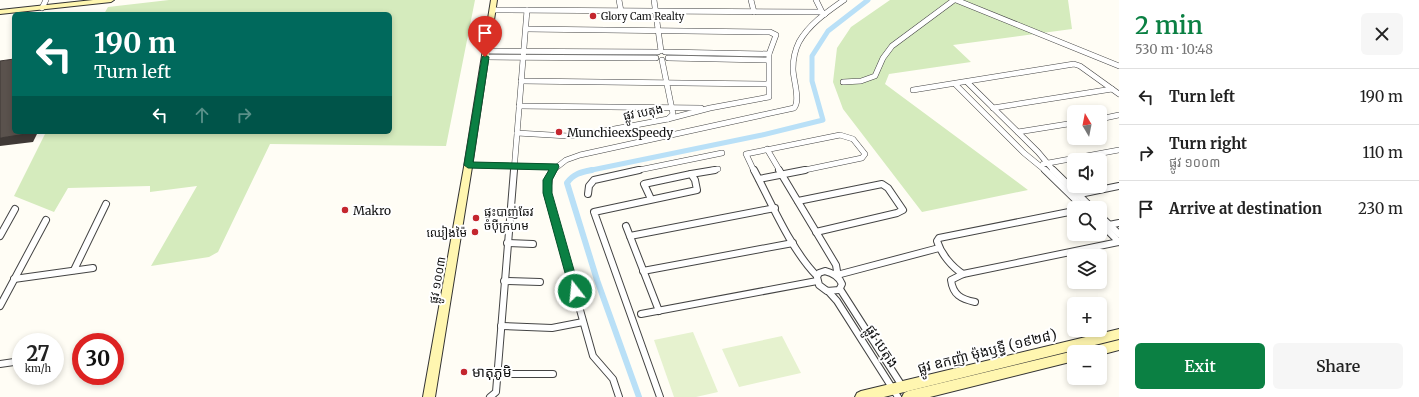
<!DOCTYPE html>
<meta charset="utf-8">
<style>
:root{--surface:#fff;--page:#f6f6f6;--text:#222;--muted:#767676;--line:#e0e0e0;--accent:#0b8043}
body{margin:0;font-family:Merriweather,"Noto Sans Khmer",serif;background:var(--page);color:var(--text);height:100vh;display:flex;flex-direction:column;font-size:15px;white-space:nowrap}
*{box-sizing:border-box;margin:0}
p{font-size:13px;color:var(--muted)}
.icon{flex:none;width:22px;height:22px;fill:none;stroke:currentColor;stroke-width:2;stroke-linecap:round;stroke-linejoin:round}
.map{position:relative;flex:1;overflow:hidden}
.details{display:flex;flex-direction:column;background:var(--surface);width:300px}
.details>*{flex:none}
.top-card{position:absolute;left:12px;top:12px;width:380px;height:122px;border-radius:6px;box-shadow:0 2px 6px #0003;background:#00695c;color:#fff;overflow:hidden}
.needle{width:26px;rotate:350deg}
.buttons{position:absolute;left:1067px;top:105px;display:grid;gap:8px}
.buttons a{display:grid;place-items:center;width:40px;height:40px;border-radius:6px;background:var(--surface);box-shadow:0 2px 6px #0003;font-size:20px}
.speed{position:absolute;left:12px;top:333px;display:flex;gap:8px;font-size:20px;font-weight:700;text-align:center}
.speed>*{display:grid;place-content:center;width:52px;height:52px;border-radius:50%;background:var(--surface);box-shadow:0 2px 6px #0003;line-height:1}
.speed small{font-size:10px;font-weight:400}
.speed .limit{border:6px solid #d22;background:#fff;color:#111}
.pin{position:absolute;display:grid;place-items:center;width:34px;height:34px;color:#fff;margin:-41px -17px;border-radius:50% 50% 50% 0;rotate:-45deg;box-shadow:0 0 4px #0007}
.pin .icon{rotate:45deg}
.me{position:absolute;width:44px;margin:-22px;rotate:344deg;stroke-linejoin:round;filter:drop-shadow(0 0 3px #0008)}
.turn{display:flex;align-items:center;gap:14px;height:84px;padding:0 16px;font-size:18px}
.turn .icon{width:52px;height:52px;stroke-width:2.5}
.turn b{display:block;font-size:28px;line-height:34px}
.lanes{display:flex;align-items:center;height:38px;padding:0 16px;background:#0003;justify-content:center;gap:20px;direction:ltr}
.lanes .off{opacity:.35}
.round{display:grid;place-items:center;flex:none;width:42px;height:42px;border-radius:6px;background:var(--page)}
.overview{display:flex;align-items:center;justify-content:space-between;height:68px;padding:0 16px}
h1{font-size:24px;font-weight:600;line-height:30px;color:var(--accent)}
.primary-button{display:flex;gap:8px;margin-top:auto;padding:8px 16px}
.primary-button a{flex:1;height:46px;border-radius:6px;background:var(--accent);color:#fff;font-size:16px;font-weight:600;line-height:46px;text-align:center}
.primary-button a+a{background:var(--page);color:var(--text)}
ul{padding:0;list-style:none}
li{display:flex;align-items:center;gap:12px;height:56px;padding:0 16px;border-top:1px solid var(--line)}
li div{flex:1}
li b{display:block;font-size:15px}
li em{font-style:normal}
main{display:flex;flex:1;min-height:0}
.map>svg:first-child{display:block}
.green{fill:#d5ebbd}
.pitch{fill:#e6f2cf}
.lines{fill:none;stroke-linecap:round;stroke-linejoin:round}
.canal-far1{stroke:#b9e0f7;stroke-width:5}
.canal{stroke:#b9e0f7;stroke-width:6}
.street-far1-casing{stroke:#444;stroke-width:6}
.street-casing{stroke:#444;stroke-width:8}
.secondary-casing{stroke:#333;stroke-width:2}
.street-far1{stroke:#fff;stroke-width:5}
.street{stroke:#fff;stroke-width:6}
.secondary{fill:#fff6b0;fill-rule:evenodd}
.shaded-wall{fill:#3f3936}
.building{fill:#5a524d;stroke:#3f3936}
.route{fill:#0b8043;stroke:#07532c}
.poi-dot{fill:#c4262e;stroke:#fff;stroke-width:1.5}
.labels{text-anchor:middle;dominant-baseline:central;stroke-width:4;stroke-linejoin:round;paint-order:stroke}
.far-poi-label{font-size:10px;fill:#111;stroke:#fff;text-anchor:start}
.street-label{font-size:12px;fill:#111;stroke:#fff}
.poi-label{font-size:12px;fill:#111;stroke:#fff;text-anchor:start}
.near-street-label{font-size:14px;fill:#111;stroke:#fff}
.near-poi-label{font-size:14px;fill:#111;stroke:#fff;text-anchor:start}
</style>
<main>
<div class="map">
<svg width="1119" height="397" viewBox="0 0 1119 397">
<rect width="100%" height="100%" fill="#fffdf5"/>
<g class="green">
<polygon points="169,0 475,0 446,146 270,144 218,252 209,257 151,266 197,186 150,192 150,186 68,188 54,212 14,196 46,132 390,132 390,14 104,14 108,7"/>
<polygon points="890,0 1068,0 1072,29 953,45 971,62 889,74 885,84 1028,190 922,212 843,109 833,82 837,48 851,27"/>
</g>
<g class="pitch">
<polygon points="693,332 718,392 696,397 674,397 654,340"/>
<polygon points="782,336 801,373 739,387 722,349"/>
</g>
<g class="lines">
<polyline class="canal-far1" points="587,171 762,135 823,120 812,81 812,56 828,31 868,0"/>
<path class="canal" d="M592 170C581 172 573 174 567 183L597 280 639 397"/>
<defs>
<g id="street-far1">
<polyline points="619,0 621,11"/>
<polyline points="654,0 661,51"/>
<polyline points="751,0 754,12"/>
<polyline points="816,0 822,12"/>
<polyline points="956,0 1119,66"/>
<polyline points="42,8 46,0"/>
<polyline points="493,10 822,12 825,14"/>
<polyline points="486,51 658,52"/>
<polyline points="665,52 769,54"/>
<polyline points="485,57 656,58"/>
<polyline points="668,58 768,60"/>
<polyline points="662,60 673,114 668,119"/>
<polyline points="521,81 768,84"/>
<polyline points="843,82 861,81 875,76 883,58 892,46 954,0"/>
<polyline points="967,82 1038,152 1054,171"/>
<polyline points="955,84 1024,153 1046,171"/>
<polyline points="913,90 1074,64 1080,66 1119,94"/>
<polyline points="519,106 701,108"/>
<polyline points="993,108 1112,89"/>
<polyline points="1100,119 1119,115"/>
<polyline points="1018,132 1074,123"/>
<polyline points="517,133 568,136 582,135 668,119 710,108 769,97 769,54 776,35 770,32 526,29"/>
<polyline points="767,149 780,171"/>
<polyline points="1043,164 1119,150"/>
<polyline points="468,165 555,167"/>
<polyline points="514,171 527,10"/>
<path d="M552 171 566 160 580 155 794 108C801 101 793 79 793 69 793 60 795 50 799 42 809 24 827 12 844 0"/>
<polyline points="634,171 722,153"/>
<polyline points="709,171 718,169"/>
<polyline points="754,171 746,154 840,135 853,139 865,154 862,158 800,171"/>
</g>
<g id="street">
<polyline points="553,170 549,178 547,193 593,356 613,379 619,397"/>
<path d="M754 170C771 202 791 250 817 276"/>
<polyline points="779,170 836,265 837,271 835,274"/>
<polyline points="1045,170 1084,208"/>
<polyline points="1053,170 1092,208"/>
<polyline points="691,174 715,170"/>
<polyline points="759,179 805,170"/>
<polyline points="588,194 589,186 594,180 639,170"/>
<polyline points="1075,195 1119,186"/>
<polyline points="651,199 644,184 691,174 695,180 697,190 594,212 660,397"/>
<polyline points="798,201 882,184 888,188 903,210 897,213 816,232"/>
<polyline points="1100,216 1119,234"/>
<polyline points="1100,223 1119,242"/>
<polyline points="1109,225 1119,223"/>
<polyline points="626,226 659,311"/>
<polyline points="0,236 15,209"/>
<polyline points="630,236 775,208"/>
<polyline points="507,243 533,244"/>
<polyline points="74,270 106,204"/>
<polyline points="643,271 793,243"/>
<path d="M825 271C833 273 839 276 842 284L839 290 827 291 819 285 817 277 819 273Z"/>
<path d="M963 274C952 267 941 254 937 241L939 238 1074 211"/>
<polyline points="837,275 939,248"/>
<polyline points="14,279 93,268"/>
<polyline points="504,281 540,282"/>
<polyline points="840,289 904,389"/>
<polyline points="828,291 837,301 898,397"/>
<path d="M975 302C961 299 953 295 951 280L963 274 1119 242"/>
<polyline points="0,306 46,220"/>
<polyline points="641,314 817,281"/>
<polyline points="501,326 552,328 583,322"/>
<polyline points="0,364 21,361"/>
<polyline points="498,374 553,374"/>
<polyline points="490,397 496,392 514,170"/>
</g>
<g id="secondary">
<polygon points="93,0 114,0 111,2 0,14 0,10"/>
<polygon points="491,0 497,0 472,167 435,397 423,397 464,167"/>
<polygon points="1119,329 1119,339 884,397 855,397 857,393 861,391"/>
<polygon points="1119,340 1119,350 1100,355 1100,352 1086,352 1087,348"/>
<polygon points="1074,351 1077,352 1074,352 1074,361 930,397 902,397 904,393 908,391"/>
</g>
</defs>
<use href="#street-far1" class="street-far1-casing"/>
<use href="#street" class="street-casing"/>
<use href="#secondary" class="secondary-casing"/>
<use href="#street-far1" class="street-far1"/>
<use href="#street" class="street"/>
<use href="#secondary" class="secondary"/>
</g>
<polygon class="shaded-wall" points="27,132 38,132 33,142 0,146 0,138"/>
<polygon class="building" points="14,59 14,132 27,132 26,134 0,138 0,61"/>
<polygon class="route" points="485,55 489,57 473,162 558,164 559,167 552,180 552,193 580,291 578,294 575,296 571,294 570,291 543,193 543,180 549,170 468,168 464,165 482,57"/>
<g class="poi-dot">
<circle cx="593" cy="16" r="4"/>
<circle cx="559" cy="132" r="4"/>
<circle cx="345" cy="210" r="4"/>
<circle cx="476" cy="218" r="4"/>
<circle cx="475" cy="232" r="4"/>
<circle cx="464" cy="372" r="4"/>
</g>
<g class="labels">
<g class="far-poi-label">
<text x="601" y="16">Glory Cam Realty</text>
</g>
<g class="street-label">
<text transform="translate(643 112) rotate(-11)">ផ្លូវ បេតុង</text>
<text transform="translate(437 280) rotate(-80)">ផ្លូវ ១០០៣</text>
</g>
<g class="poi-label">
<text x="567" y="132">MunchieexSpeedy</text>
<text x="353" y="210">Makro</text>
<text x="484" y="211">ផ្ទះបាញ់ឆែវ<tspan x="484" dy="14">ចំប៉ីក្រហម</tspan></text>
<text x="467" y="232" text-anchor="end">ឈៀងម៉ៃ</text>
</g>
<g class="near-street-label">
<text transform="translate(882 346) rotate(57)">ផ្លូវ បេតុង</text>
<text transform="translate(987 351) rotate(-14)">ផ្លូវ ឧកញ៉ា ម៉ុងឫទ្ធី (១៩២៨)</text>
</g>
<g class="near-poi-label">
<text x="472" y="372">មាតុភូមិ</text>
</g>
</g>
</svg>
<div class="buttons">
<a><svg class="needle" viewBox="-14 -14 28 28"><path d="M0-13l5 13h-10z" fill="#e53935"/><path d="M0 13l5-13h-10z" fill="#767676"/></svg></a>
<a><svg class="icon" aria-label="sound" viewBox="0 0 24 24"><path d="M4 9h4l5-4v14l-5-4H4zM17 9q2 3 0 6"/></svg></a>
<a><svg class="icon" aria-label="search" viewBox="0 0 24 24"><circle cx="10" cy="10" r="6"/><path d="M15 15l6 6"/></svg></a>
<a><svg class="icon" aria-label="layers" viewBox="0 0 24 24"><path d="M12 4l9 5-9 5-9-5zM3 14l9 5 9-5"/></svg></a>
<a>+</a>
<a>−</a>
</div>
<div class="speed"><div>27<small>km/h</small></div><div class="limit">30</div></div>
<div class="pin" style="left:485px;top:57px;background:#d93025"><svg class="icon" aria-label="arrive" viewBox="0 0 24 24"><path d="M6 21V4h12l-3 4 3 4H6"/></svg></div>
<svg class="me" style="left:575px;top:291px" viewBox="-20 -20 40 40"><circle r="17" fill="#0b8043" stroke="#fff" stroke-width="3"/><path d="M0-11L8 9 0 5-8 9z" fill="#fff"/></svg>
<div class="top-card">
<div class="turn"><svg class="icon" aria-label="left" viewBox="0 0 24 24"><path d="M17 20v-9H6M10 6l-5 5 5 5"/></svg><div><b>190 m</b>Turn left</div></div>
<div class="lanes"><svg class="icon" aria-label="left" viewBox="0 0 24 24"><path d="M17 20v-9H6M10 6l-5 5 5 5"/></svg><svg class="icon off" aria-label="ahead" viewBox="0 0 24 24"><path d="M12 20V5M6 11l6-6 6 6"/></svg><svg class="icon off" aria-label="right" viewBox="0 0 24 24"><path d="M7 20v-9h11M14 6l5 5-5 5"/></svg></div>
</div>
</div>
<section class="details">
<div class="overview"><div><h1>2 min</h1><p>530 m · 10:48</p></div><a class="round"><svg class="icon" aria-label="close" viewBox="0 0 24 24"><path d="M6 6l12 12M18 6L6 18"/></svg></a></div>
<ul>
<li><svg class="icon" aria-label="left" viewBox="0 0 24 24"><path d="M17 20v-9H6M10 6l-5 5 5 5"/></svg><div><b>Turn left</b></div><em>190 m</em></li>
<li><svg class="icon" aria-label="right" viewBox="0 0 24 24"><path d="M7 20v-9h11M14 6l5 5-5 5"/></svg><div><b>Turn right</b><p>ផ្លូវ ១០០៣</p></div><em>110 m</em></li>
<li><svg class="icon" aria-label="arrive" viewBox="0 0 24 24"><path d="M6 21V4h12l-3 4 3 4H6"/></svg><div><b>Arrive at destination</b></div><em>230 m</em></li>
</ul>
<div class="primary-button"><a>Exit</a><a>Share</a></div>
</section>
</main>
